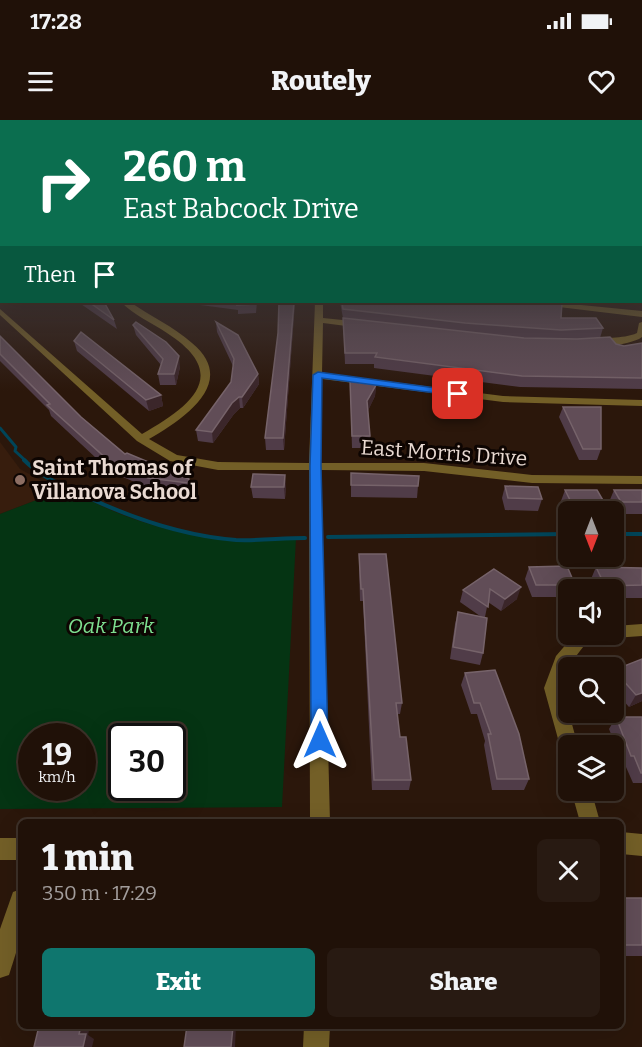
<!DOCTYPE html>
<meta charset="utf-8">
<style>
:root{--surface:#201108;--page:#281a12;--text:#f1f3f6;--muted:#a29d9c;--line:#3d3129;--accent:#0f766e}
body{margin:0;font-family:Bitter,serif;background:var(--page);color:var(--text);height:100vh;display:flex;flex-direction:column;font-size:22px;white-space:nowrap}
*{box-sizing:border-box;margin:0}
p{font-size:20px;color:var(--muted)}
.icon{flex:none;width:33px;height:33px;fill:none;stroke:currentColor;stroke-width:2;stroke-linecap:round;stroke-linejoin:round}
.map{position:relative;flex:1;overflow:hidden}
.drawer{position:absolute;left:18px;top:699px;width:606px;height:210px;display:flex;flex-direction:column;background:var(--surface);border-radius:9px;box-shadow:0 6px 24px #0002,0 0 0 2px var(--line)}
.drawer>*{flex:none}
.guide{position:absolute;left:0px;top:0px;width:642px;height:183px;box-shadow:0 6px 24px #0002,0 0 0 2px var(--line);background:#0b6e4f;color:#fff;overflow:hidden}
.needle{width:39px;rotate:180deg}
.fabs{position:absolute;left:558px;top:381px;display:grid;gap:12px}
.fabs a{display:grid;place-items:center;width:66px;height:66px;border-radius:9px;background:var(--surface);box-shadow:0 6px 24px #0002,0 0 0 2px var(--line);font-size:30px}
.speed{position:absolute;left:18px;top:603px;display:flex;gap:12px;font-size:30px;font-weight:700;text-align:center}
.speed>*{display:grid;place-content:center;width:78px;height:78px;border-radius:50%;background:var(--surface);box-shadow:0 6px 24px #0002,0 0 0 2px var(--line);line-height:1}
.speed small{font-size:15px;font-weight:400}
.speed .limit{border:3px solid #111;border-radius:9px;background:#fff;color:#111}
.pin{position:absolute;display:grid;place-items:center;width:51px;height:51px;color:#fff;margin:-26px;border-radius:12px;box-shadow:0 3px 9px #0006}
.me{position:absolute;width:66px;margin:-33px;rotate:0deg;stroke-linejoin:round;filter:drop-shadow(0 0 4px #0008)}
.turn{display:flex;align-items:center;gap:21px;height:126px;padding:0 24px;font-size:27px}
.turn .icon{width:78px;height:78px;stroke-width:2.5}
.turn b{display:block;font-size:42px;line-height:51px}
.then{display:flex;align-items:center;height:57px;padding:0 24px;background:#0003;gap:12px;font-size:22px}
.round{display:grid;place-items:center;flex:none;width:63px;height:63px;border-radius:9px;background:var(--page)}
.headline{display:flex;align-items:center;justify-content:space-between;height:102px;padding:0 24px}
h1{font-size:36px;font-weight:800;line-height:45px}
.button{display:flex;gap:12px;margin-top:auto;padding:12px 24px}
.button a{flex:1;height:69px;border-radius:9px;background:var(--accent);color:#fff;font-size:24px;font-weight:800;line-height:69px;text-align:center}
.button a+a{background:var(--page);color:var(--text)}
.status{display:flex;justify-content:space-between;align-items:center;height:42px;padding:0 30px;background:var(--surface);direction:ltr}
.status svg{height:16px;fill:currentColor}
header{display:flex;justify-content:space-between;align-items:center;height:78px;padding:0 24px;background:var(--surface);font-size:27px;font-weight:800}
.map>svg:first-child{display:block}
.built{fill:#371d0d}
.green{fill:#053413;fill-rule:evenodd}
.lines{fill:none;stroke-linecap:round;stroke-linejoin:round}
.stream-far1{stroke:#004559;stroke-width:3}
.stream{stroke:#004559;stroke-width:4}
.minor{fill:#735f27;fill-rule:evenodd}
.wall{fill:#503c48}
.shaded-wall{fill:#3b262a}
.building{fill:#614d57;stroke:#76636a;stroke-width:1.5}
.route{fill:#1a73e8;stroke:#114b97;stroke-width:1.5}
.education-dot{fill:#8d6e63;stroke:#0d0502;stroke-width:2}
.labels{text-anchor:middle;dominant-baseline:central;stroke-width:6;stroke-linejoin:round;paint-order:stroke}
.street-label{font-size:21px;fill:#e9dad2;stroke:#0d0502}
.poi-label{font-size:21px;font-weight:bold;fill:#e9dad2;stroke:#0d0502;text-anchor:start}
.park-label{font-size:21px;font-style:italic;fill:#7ee090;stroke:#0d0502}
</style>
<div class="status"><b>17:28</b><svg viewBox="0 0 49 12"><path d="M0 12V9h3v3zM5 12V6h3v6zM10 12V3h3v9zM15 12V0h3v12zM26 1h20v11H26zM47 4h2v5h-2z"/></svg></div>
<header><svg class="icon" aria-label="menu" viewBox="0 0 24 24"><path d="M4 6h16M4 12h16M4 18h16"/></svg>Routely<svg class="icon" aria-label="heart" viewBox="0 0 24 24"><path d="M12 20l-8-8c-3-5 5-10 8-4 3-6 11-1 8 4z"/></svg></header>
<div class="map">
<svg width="642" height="927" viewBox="0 0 642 927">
<rect width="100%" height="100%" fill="#2b170b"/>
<polygon class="built" points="0,322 20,349 60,371 0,394"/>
<path class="green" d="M68 368C116 398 179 416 235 420 255 421 276 418 296 418L282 687 0 689V394ZM32 616H82V668H32ZM122 616H172V668H122Z"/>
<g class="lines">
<polyline class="stream-far1" points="0,308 16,327 15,331 26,341"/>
<g class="stream">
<path d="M24 340C42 358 64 366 87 377 134 399 184 416 236 420 259 421 282 418 305 418"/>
<polyline points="614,414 642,414"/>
<polyline points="328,417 568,414"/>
</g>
<g class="minor">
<rect x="0" y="161" width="2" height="4"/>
<path d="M121 182H130C150 196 173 206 192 223 239 262 184 299 149 319L177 335 218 342 309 343 315 182H323V198L362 202 366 205 362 208 323 203 322 253 503 276 642 280V286L503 282 322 259 321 343H424L532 355 642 356V364L532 363 424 351 321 350 330 702H310L309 350H218L170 341 137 321 0 195V189L142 314C191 286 232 255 167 213 152 203 134 195 121 182Z"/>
<polygon points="530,182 551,182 642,191 642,197 534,184"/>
<path d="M642 202V217L639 219C627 224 602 230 590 223 603 215 622 220 637 213L639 203Z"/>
<polygon points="642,504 642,516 614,518 607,514 614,514 614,506"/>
<polygon points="575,514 593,514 570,544 562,568 578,626 568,626 568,634 562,632 560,626 544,568 556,536"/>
<polygon points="571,670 591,670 600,702 580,702"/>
<polygon points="621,712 642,714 642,736 621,734"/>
<rect x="0" y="718" width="21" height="22"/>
<polygon points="21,769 21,817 9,855 0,858 0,809 13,772"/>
<polygon points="304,906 330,906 329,927 303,927"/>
</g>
</g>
<g class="wall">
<polygon points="640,141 642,141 642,173 640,171"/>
<polygon points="78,182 104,182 114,200 117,209"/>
<polygon points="178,182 257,182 256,193 238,194 238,190"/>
<polygon points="279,182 295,182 284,330 266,330 265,318 278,213"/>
<polygon points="340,182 562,182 561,198 603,208 600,218 616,224 624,226 642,223 642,269 520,267 374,248 374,244 345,244 343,198"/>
<polygon points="216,202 258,254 259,264 243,288 240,288 234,294 213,323 198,321 196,310 231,262 233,246 217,212"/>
<polygon points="133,205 180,247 176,265 160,265 158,254 161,245 136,215"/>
<polygon points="0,216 81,297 125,334 189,359 191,371 190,374 151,369 111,352 51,296 49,290 0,241"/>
<polygon points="74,221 161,275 163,286 149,291 77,231"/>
<polygon points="350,261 376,265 375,276 368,290 370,316 370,328 352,328"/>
<polygon points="563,287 601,329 597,340 579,340 559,297"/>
<polygon points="351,353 418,366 417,378 351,377"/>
<polygon points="286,366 285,379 253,378 251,367"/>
<polygon points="505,366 542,379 538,391 505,390 502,378"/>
<polygon points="565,370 604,382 600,392 568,392 568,394 567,394 561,381"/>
<polygon points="614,370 642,370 642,394 616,394 609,382"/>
<polygon points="359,434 402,583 400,594 397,594 400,617 411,660 409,670 372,670 363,481 360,481 359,446"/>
<polygon points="529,447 575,465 573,470 568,470 568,477 532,477 525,459"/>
<polygon points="596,447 642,448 642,478 614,478 614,470 595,470 591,459"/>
<polygon points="494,449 517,479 501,491 488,482 485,497 483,533 480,545 450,539 455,504 458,492 480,496 460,482 463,470"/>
<polygon points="614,550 642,581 629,587 614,570"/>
<polygon points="465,553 529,659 524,670 492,670 484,625 485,621 477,594 471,594 461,565"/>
<polygon points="616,597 642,597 642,663 633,663 626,647 624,647 609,609"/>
<rect x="621" y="778" width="21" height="58"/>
</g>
<g class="shaded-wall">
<polygon points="2,144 2,156 0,158 0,146"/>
<polygon points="294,182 295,182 284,330 283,318"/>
<polygon points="179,236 180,247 176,265 174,254"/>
<polygon points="258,254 259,264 243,288 242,277"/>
<polygon points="376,265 375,276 367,293 367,281"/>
<polygon points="161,275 163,286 149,291 146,280"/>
<polygon points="239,277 240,288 234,294 213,323 212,312 232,283"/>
<polygon points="285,355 286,366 285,379 284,367"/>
<polygon points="189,359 191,371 190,374 188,363"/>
<polygon points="521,467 517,479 501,491 505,479"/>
<polygon points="642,573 642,581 629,587 636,575"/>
<polygon points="81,906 90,906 88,915 94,919 92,927 83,927 79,914"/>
<polygon points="233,906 236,906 235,927 231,927"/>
</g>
<g class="building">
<polygon points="640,141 642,141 642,161 640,159"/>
<polygon points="89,182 104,182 114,200"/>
<polygon points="236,182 256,182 255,184 237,185 238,182"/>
<polygon points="279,182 294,182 283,318 265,318 278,213"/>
<polygon points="342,182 562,182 561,198 596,198 603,208 561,210 465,203 343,189"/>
<polygon points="343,198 524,218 577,219 610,217 616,224 624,226 642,223 642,258 522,256 375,237 377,233 345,233"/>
<polygon points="136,202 166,222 179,236 174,254 158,254 163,239 133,205"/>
<polygon points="216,202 238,215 258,254 242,277 239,277 232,283 212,312 196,310 231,262 234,239"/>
<polygon points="81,212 161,275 146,280 74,221"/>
<polygon points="0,216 81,297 125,334 127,333 189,359 188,363 148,358 108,340 47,285 50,284 0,234"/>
<polygon points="350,261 376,265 367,281 370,316 352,316"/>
<polygon points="563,287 601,287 601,329 583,329"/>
<polygon points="351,353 419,356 418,366 351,365"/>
<polygon points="253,354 285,355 284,367 251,367"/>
<polygon points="505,366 538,367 542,379 508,378"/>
<polygon points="565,370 597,370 604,382 571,382"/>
<polygon points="614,370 642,370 642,382 621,382"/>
<polygon points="359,434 386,434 402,583 396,583 400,617 406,617 411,660 374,660 363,469 361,469"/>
<polygon points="567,446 575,465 536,465 529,447"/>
<polygon points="596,447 642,448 642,465 605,466"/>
<polygon points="494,449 521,467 505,479 490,469 488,487 463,470"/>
<polygon points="458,492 487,498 483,533 453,527"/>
<polygon points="642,539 642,573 636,575 614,550"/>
<polygon points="495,550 519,614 529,659 497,659 488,614 491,614 480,583 474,583 465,553"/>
<polygon points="616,597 642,597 642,653 641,653 634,636 631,636"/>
<rect x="621" y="778" width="21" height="47"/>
<polygon points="39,906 81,906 79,914 86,914 83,927 34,927"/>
<polygon points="187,906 233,906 231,927 184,927"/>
</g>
<linearGradient id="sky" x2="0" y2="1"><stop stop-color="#180d06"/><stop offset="0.52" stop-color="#443c3f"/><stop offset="1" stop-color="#443c3f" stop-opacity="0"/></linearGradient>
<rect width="642" height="271" fill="url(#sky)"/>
<polygon class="route" points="318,252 458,271 463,274 458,276 322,258 321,346 328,620 326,625 320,627 313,625 311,620 310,346 313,255"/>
<circle class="education-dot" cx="20" cy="360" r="6"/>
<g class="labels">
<g class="street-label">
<text transform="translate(444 333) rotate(4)">East Morris Drive</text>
</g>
<g class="poi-label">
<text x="32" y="348">Saint Thomas of<tspan x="32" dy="24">Villanova School</tspan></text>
</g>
<g class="park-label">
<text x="111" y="506">Oak Park</text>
</g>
</g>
</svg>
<div class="fabs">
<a><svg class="needle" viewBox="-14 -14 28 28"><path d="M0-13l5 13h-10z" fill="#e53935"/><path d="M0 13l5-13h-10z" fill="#a29d9c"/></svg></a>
<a><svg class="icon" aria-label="sound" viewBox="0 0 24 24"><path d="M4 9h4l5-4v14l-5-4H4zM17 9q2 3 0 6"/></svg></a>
<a><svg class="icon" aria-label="search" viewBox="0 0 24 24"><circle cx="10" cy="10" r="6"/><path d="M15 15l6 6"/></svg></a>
<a><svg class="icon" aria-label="layers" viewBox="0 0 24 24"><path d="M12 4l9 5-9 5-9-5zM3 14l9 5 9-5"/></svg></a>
</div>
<div class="speed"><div>19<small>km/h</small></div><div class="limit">30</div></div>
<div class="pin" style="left:458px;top:274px;background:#d93025"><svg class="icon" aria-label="arrive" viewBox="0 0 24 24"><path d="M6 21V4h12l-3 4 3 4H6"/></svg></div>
<svg class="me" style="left:320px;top:620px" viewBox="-20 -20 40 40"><path d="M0-17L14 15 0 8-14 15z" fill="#1a73e8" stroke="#fff" stroke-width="4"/></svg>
<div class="guide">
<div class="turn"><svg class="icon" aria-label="right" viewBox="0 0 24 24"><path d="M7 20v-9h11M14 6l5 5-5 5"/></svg><div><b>260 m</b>East Babcock Drive</div></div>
<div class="then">Then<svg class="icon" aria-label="arrive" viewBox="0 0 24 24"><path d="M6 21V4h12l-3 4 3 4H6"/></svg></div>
</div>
<section class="drawer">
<div class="headline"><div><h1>1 min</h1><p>350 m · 17:29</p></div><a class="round"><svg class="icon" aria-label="close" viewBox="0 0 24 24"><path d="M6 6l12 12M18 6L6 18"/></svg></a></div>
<div class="button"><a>Exit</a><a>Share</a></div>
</section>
</div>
